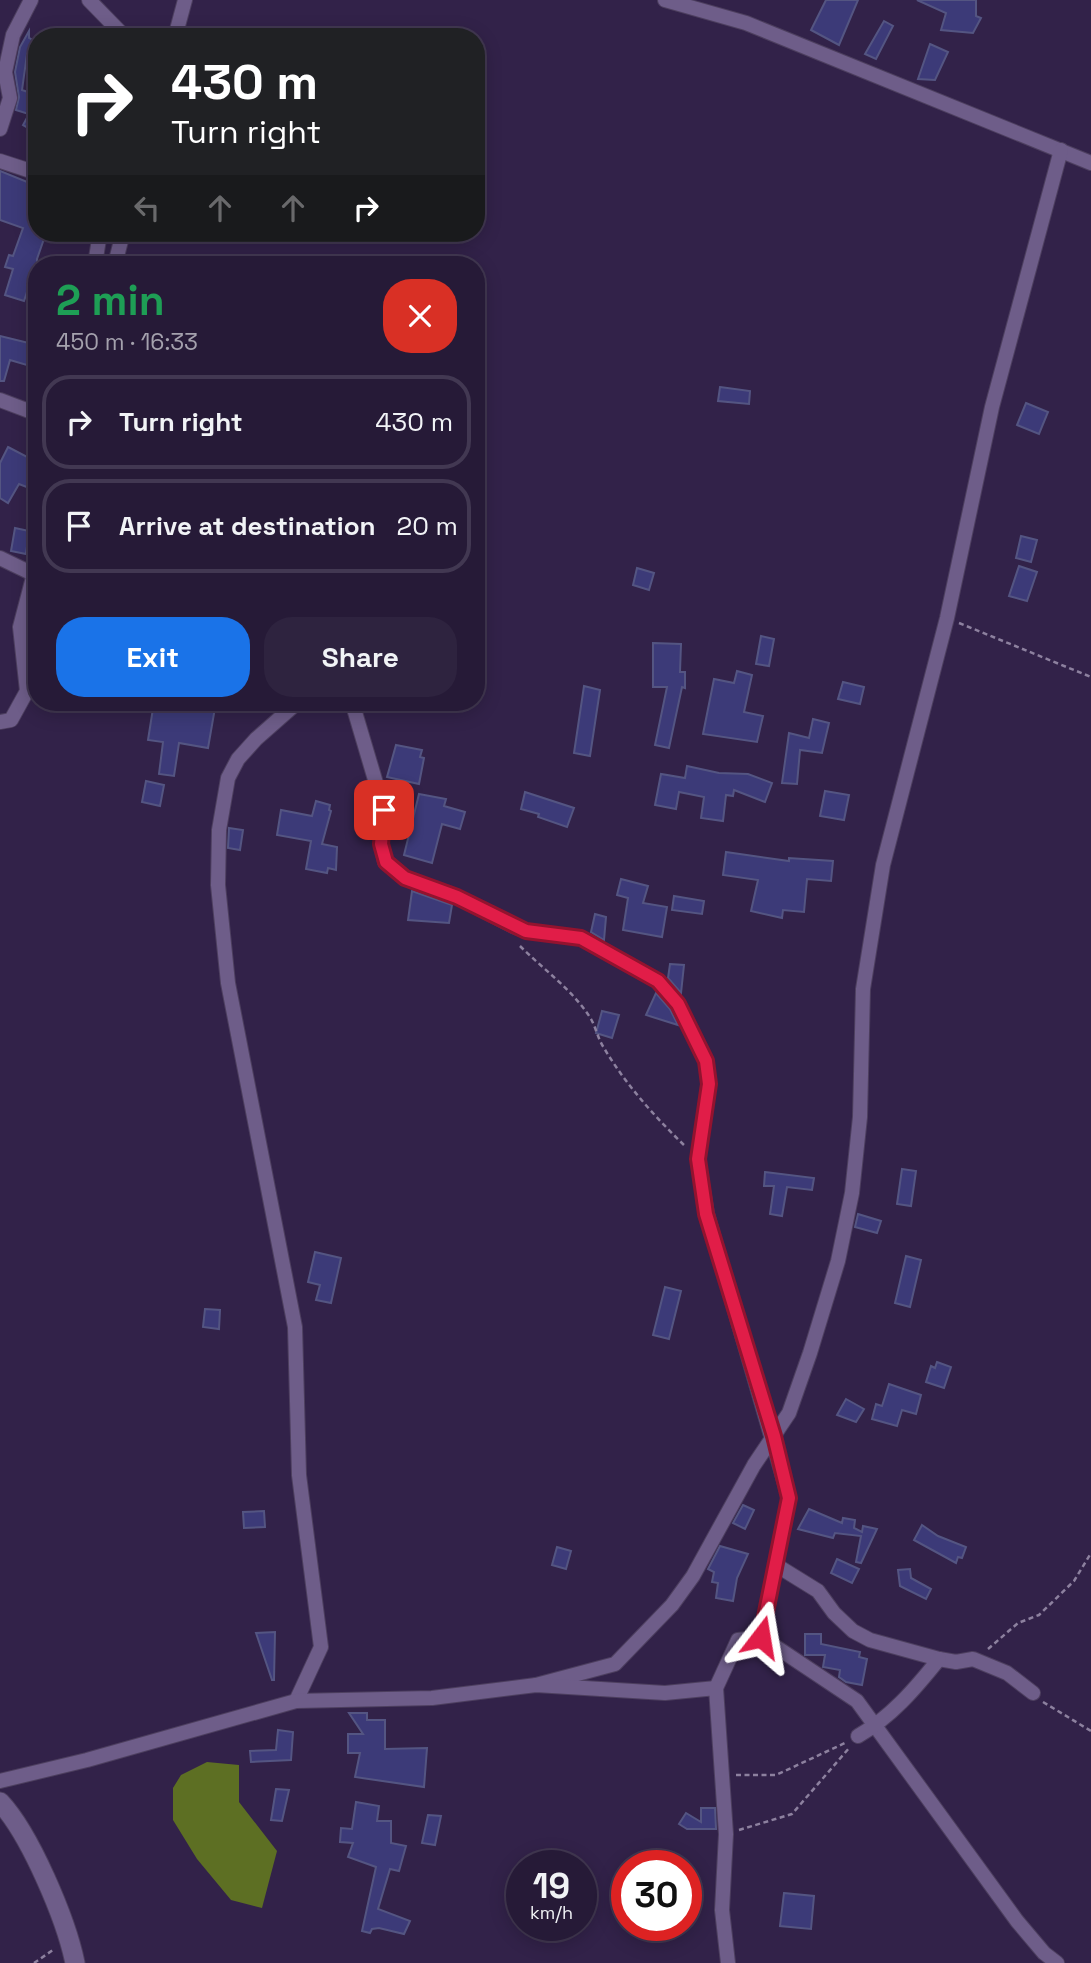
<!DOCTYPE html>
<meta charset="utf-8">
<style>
:root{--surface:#261a37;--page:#2e233f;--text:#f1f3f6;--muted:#a4a1ad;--line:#423852;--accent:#1a73e8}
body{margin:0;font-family:"Space Grotesk",sans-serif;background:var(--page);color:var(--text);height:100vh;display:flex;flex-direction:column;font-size:26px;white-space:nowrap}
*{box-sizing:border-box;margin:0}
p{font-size:23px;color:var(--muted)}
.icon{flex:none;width:38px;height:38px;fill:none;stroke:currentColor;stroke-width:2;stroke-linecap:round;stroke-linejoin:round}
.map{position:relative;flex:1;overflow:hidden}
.sheet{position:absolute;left:28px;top:256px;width:457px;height:455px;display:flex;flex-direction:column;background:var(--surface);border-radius:28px;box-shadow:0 4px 18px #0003,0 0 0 2px var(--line)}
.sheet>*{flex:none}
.guide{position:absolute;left:28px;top:28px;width:457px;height:214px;border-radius:28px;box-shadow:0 4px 18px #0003,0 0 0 2px var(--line);background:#202124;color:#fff;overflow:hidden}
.speed{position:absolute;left:506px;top:1850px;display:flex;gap:14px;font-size:35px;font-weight:700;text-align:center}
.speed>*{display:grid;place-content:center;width:91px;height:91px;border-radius:50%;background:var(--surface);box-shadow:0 4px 18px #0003,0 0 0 2px var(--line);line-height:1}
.speed small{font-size:18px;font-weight:400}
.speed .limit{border:10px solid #d22;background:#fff;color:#111}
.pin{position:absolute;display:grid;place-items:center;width:60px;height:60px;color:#fff;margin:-30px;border-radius:14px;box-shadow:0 4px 10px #0006}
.me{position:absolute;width:77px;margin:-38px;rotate:14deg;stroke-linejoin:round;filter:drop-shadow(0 0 5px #0008)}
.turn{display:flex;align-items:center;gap:24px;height:147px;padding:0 28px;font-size:32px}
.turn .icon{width:91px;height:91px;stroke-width:2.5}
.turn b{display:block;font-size:49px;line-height:60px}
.lanes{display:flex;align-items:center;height:66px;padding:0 28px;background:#0003;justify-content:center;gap:35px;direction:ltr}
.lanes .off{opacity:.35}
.round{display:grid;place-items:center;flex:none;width:74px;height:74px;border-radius:28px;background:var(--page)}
.head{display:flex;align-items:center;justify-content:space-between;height:119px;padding:0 28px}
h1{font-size:42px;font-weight:700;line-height:52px;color:#1e9e55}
.primary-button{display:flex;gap:14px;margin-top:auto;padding:14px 28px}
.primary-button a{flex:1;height:80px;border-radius:28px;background:var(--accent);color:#fff;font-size:28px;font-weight:700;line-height:80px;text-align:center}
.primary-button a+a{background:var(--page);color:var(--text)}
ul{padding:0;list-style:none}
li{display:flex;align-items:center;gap:21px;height:94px;margin:0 14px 10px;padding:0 14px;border:4px solid var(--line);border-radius:28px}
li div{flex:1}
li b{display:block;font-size:26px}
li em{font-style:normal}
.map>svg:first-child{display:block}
.water{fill:#5d6f23}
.building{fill:#3c3a78;stroke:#545582;stroke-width:2}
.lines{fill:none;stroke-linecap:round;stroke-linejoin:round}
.minor-casing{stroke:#4d3f5f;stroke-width:16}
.tertiary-casing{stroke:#4d3f5f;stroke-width:21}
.path{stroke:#8d819f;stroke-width:2.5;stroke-dasharray:5 3.5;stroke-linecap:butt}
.minor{stroke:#6e5d89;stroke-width:14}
.tertiary{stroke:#6e5d89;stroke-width:19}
.route-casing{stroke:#92132f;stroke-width:18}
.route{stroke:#e11d48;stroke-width:12}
</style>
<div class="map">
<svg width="1091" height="1963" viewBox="0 0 1091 1963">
<rect width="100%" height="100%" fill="#322249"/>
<polygon class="water" points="207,1762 239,1765 239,1802 277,1851 262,1908 231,1900 197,1859 173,1820 173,1788 181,1775"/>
<g class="building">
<polygon points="826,0 858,0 839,45 811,30"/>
<polygon points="917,0 976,0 976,16 981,18 973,33 941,30 946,13"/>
<polygon points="884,21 893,26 876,59 865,54"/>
<polygon points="29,31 29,38 37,42 37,59 27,54 22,90 37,95 37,133 23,125 29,114 16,110 19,97 15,72 20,47"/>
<polygon points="930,44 948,52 935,80 918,79"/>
<polygon points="0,171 37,186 37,233 46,233 37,259 37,276 33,274 24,301 5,295 13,269 5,267 9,255 13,256 23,228 0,220"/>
<polygon points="0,336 37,345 37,368 10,360 4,381 0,381"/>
<polygon points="720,387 750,391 749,404 718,401"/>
<polygon points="1026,403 1048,412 1039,434 1017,425"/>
<polygon points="8,447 37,462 37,491 19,484 8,503 0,498 0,463"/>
<polygon points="15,528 29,531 26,554 11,551"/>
<polygon points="1021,536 1037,540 1031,562 1016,558"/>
<polygon points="1019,566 1037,572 1027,601 1009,596"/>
<polygon points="637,568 654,573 649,590 633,585"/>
<polygon points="761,636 774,639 769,666 756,664"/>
<polygon points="653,643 681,644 680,672 685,672 685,688 682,687 669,748 655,745 667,687 653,687"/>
<polygon points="737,671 752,675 744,712 763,716 757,742 703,734 714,679 734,683"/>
<polygon points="843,682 864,687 860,704 838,699"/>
<polygon points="584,686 600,690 590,756 574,753"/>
<polygon points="154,702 216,702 208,748 179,743 174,776 159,774 163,742 148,740"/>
<polygon points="813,719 829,723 822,753 800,750 797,784 782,783 789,733 809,738"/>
<polygon points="396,745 422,750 420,757 424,758 419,784 387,777"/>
<polygon points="687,766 719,773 748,774 772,783 765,802 734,790 733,796 726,795 723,821 701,818 704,797 679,792 676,809 655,805 661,774 685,778"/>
<polygon points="146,781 164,785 160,806 142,802"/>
<polygon points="825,791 849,795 844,820 820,816"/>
<polygon points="525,792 574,808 567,827 538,817 539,814 521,809"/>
<polygon points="419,794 446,799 444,806 465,812 460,829 442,824 432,863 404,855"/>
<polygon points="316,801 330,805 329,810 331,811 322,844 337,847 336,870 328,868 327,873 306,869 311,841 277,835 281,810 312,816"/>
<polygon points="229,828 243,830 240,850 228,848"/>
<polygon points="726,852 789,861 789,858 833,861 831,881 807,879 804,912 783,910 782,918 751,911 758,880 723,875"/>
<polygon points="621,879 648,886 643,903 667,907 662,937 623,930 628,898 617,895"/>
<polygon points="412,891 452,905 449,923 408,920"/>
<polygon points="674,896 704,901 702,914 672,910"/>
<polygon points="595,914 606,917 604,940 591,932"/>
<polygon points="670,964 684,965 681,993 668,978"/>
<polygon points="656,993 670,1009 678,1025 646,1015"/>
<polygon points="602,1011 619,1015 612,1038 596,1033"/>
<polygon points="902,1169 916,1171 911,1206 897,1204"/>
<polygon points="765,1172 814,1178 812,1190 787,1187 782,1216 770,1214 774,1186 764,1186"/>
<polygon points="858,1214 881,1221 877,1233 855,1227"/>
<polygon points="315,1252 341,1258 331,1303 316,1300 320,1285 308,1282"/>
<polygon points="906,1256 921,1260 910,1307 895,1303"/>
<polygon points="665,1287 681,1291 669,1339 653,1335"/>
<polygon points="205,1309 220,1310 219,1329 203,1327"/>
<polygon points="937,1362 951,1367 944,1388 926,1382 931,1366 935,1368"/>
<polygon points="889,1384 921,1395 916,1414 902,1410 897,1426 872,1419 876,1404 882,1406"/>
<polygon points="846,1399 864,1409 856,1422 837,1415"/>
<polygon points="743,1505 754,1510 745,1529 733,1523"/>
<polygon points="809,1509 842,1523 843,1518 855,1520 854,1528 862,1532 863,1526 877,1529 861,1563 856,1562 861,1536 835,1533 833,1538 798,1529"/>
<polygon points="264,1511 265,1527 244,1528 243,1512"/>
<polygon points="922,1525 938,1536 966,1547 962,1558 958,1557 956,1563 914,1540"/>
<polygon points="720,1546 748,1554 737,1578 733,1601 716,1598 718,1583 712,1582 714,1572 708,1569"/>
<polygon points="557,1547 571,1551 566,1569 552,1565"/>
<polygon points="837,1559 859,1569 852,1583 831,1573"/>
<polygon points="910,1569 911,1578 931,1589 926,1599 900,1586 898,1570"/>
<polygon points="275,1632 274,1680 272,1680 256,1633"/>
<polygon points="805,1634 821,1634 821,1644 860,1652 859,1657 867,1659 862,1685 846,1682 839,1677 840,1670 823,1667 825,1655 805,1655"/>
<polygon points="349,1713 367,1713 367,1720 385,1720 385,1749 427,1748 424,1787 355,1777 360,1753 348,1753 348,1734 363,1734"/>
<polygon points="278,1730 293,1732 291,1760 251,1762 250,1751 276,1750"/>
<polygon points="276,1789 289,1790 282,1821 271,1820"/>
<polygon points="356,1802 379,1806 377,1821 391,1821 391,1843 406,1846 399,1871 390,1869 378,1909 410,1921 404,1934 379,1928 372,1929 370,1933 362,1931 376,1867 348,1857 353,1843 340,1842 341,1828 352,1829"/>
<polygon points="701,1808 715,1808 716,1829 687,1829 679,1824 686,1813 701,1822"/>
<polygon points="428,1815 441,1816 435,1845 422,1843"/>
<polygon points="784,1893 814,1896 811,1929 780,1926"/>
</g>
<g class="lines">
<defs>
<g id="minor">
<polyline points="89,0 125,37"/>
<polyline points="665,0 746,23 1091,163"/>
<polyline points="175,37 185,0"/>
<polyline points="0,129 10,98 5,72 13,35 31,0"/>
<polyline points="0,161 37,173"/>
<polyline points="95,264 100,233"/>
<polyline points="115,264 123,233"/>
<polyline points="0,400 37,414"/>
<polyline points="0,558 33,574"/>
<polyline points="352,702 384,810 381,844 385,862 405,878 457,897 513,926 526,931 581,938 658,981 678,1004 706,1061 709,1085 698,1159 707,1214 789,1498 761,1637 738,1640 716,1688"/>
<polyline points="0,722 11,720 27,691 20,627 37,562"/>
<polyline points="776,1565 818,1591 834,1613 853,1631 870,1640 939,1659 956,1662 973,1659 1007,1673 1033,1693"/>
<polyline points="761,1637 857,1701 1017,1921 1044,1953 1057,1963"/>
<polyline points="536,1685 615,1664 672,1605 693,1576 754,1465 789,1413 810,1353 838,1261 852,1193 860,1117 863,989 883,865 947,618 992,407 1061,150"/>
<polyline points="296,1701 321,1647 299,1475 295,1327 228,983 218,885 219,830 228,778 238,759 256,739 298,702"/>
<path d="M858 1736C891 1717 915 1689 939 1659"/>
<polyline points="0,1781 87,1760 296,1701 432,1698 536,1685 665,1693 716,1688 726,1834 722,1910 728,1963"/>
</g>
<path id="tertiary" d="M0 1802C30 1834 66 1919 75 1963"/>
</defs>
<use href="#minor" class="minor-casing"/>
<use href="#tertiary" class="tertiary-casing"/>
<g class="path">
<polyline points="959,623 1091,677"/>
<path d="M520 946C544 970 573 990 591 1019 596 1028 598 1039 604 1048 626 1085 655 1117 686 1147"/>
<polyline points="988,1649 1018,1623 1039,1615 1074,1581 1091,1553"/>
<polyline points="1043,1702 1091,1731"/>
<polyline points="736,1775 776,1775 845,1743"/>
<polyline points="739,1830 792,1814 850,1747"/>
<polyline points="34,1963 53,1950"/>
</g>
<use href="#minor" class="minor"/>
<use href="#tertiary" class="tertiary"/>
</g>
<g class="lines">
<defs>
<polyline id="route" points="384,810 381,844 386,862 405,878 457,897 526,931 581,938 658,981 678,1004 706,1061 709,1084 698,1159 706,1214 774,1436 789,1498 761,1637"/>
</defs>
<use href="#route" class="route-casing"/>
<use href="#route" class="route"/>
</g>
</svg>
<div class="speed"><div>19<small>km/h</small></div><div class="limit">30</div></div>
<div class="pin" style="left:384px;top:810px;background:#d93025"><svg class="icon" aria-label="arrive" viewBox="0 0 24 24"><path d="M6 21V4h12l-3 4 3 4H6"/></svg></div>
<svg class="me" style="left:761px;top:1637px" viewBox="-20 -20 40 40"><path d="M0-17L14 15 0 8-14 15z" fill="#e11d48" stroke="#fff" stroke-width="4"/></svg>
<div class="guide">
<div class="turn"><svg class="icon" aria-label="right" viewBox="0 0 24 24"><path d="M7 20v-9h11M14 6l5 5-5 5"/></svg><div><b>430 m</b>Turn right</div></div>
<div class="lanes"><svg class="icon off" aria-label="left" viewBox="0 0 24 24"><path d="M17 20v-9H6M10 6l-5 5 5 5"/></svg><svg class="icon off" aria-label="ahead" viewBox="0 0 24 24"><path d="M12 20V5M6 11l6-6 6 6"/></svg><svg class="icon off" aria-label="ahead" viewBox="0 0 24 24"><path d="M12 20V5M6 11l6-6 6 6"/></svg><svg class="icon" aria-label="right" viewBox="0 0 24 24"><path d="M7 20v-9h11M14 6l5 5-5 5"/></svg></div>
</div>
<section class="sheet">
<div class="head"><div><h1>2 min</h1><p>450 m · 16:33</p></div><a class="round" style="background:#d93025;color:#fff"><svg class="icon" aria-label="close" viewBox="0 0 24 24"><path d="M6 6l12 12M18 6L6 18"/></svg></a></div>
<ul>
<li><svg class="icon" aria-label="right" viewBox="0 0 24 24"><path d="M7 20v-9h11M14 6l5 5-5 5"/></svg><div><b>Turn right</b></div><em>430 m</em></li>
<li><svg class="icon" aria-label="arrive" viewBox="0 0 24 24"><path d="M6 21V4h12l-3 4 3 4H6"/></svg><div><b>Arrive at destination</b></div><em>20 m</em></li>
</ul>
<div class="primary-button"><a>Exit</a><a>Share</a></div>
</section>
</div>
